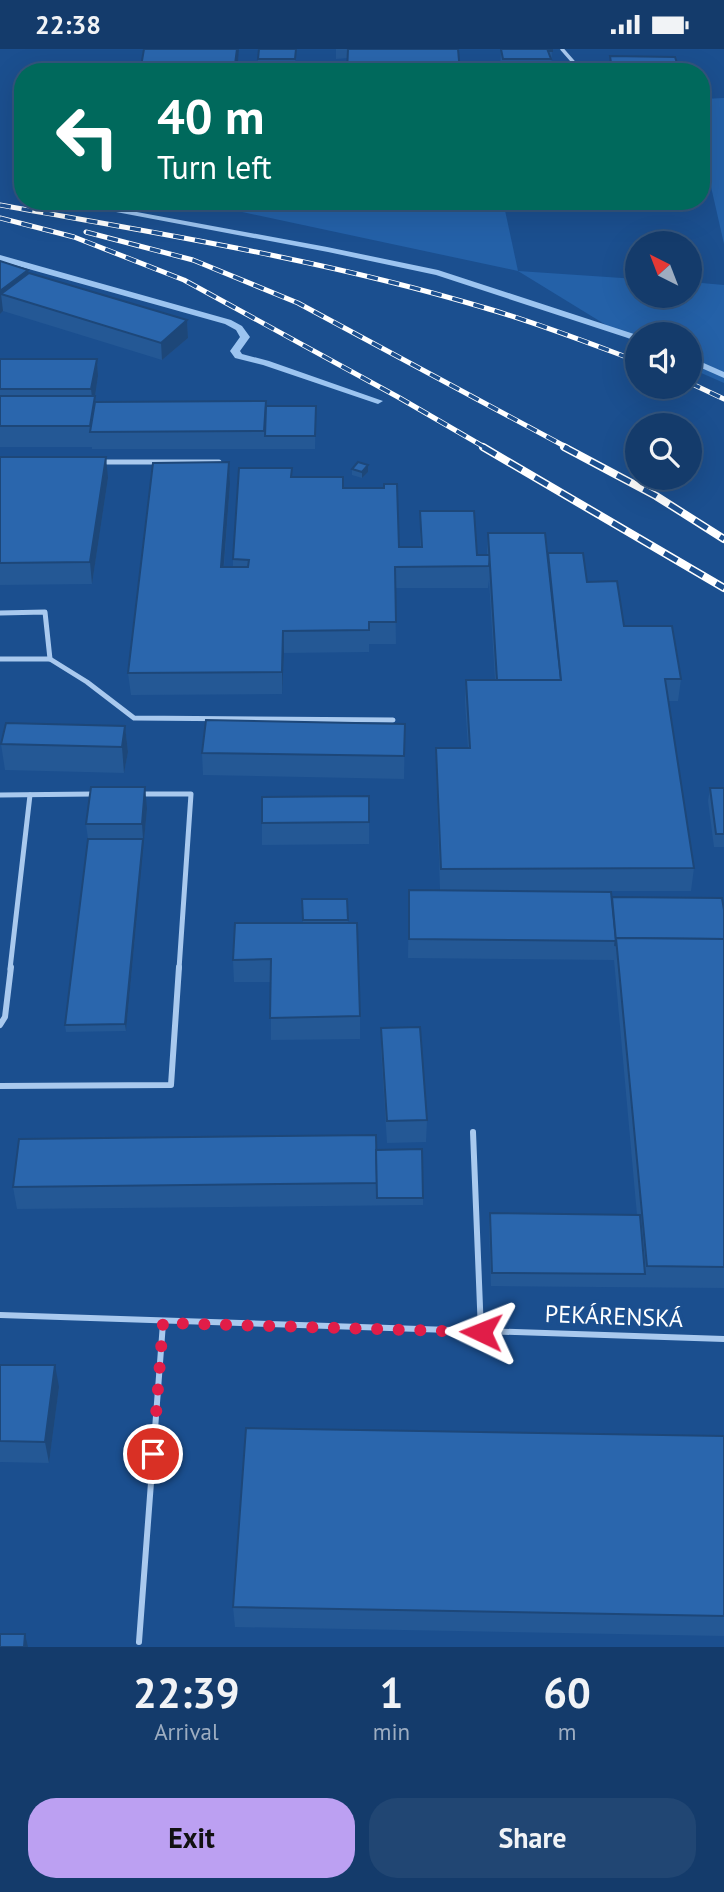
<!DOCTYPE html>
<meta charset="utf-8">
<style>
:root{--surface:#143b6b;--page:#214673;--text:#f1f3f6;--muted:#9dadc1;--line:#33557e;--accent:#bca0f2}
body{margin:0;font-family:"PT Sans",sans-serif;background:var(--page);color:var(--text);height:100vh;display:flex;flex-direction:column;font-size:26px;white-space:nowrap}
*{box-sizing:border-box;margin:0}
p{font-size:23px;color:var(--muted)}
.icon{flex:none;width:38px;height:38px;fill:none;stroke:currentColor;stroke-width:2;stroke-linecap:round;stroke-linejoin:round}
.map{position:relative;height:1598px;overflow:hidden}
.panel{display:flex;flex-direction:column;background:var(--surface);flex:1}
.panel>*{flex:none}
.guide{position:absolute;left:14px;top:14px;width:696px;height:147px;border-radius:28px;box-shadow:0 7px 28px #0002,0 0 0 2px var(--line);background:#00695c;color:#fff;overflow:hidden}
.needle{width:46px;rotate:318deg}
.fabs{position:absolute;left:625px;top:182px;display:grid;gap:14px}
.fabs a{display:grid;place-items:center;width:77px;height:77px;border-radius:50%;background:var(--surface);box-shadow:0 7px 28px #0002,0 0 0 2px var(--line);font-size:35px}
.pin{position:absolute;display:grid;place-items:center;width:60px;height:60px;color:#fff;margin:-30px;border:4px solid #fff;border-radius:50%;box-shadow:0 2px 7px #0007}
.me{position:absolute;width:77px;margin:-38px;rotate:272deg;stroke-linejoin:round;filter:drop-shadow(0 0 5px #0008)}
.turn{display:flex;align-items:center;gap:24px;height:147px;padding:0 28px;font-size:32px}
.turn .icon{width:91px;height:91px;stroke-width:2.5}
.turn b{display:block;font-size:49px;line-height:60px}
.eta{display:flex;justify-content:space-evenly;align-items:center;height:119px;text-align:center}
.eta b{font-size:42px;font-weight:700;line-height:49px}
.primary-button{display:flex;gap:14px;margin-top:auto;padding:14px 28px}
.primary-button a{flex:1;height:80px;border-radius:28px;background:var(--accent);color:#111;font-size:28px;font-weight:700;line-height:80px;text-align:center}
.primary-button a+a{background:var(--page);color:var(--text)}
.status{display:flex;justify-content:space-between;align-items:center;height:49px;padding:0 35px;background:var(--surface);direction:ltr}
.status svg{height:19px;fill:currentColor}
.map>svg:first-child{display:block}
.green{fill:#2461a8}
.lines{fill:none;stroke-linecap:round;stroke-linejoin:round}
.stream{fill:#9cc4f0;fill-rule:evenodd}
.lane-far2{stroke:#a9c9ee;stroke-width:3.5}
.lane-far1{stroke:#a9c9ee;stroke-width:5}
.lane{stroke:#a9c9ee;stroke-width:6}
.rail-far1-casing{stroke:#fff;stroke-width:5}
.rail-casing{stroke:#fff;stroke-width:8}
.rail-far1{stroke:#1b4f8f;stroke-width:3.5;stroke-dasharray:11;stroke-linecap:butt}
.rail{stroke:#1b4f8f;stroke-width:5;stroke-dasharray:15;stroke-linecap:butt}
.wall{fill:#245895}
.shaded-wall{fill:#1d4779}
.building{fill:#2a66ad;stroke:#1d4779;stroke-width:2}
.route{stroke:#e11d48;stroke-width:12;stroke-dasharray:0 21.6}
.labels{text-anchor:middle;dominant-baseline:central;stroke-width:7;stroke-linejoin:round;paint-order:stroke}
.near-street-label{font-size:24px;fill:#fff;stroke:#1b4f8f}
</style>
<div class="status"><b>22:38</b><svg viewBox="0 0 49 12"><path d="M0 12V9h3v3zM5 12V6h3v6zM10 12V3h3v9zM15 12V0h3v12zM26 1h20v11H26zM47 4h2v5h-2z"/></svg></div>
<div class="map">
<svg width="724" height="1598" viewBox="0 0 724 1598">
<rect width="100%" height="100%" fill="#1b4f8f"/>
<g class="green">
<polygon points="724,49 724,195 702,98 702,50"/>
<polygon points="191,152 503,152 518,222 637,230 637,247 690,247 690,233 724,236 724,334 690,319 690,285 637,285 637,295 518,222"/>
</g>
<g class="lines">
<g class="stream">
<polygon points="58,152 77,152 327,198 438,221 637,286 637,292 436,226 328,203"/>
<polygon points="0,206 231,271 242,277 250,288 240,302 242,305 269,312 383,352 378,355 375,354 263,316 235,309 230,302 240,288 236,281 225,275 0,212"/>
<polygon points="690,308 724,323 724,329 690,314"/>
</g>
<polyline class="lane-far2" points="562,0 582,23"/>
<g class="lane-far1">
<polyline points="100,413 219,413"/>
<polyline points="0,564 45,563 50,610"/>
<polyline points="0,610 50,610 87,633 134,669 393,671"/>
<polyline points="138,745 191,745 179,920"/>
<polyline points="0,746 94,745"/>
<polyline points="10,920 30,746"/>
</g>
<g class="lane">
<polyline points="0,976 5,968 11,918"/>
<polyline points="0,1037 171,1036 179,918"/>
<polyline points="473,1083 481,1283"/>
<polyline points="0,1266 724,1290"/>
<polyline points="139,1593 163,1274"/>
</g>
<defs>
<g id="rail-far1">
<path d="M0 156C161 185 325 211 482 258 535 273 586 293 637 312"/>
<polyline points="0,169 74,188 184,231 398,348 486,399"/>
<polyline points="86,183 193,211 298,254 568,399"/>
<polyline points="690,334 724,350"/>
</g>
<g id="rail">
<polyline points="483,398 724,539"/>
<polyline points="564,398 656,447 724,490"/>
</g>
</defs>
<use href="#rail-far1" class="rail-far1-casing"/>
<use href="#rail" class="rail-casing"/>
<use href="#rail-far1" class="rail-far1"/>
<use href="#rail" class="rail"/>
</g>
<g class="wall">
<polygon points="296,0 295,16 258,16 258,10"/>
<polygon points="336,0 458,0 336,10"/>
<polygon points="501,0 552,0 551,23 500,22"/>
<polygon points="610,7 677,14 676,20 610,20"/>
<polygon points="702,107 708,134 706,146 702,146"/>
<polygon points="0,212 29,224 187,271 188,289 162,311 3,262 0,265"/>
<polygon points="0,310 97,310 98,327 95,347 96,353 266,357 316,357 315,400 92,400 92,398 0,398"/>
<polygon points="0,408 108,429 92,535 0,536"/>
<polygon points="229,413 230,435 224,518 233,518 233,510 292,419 292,428 343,439 399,498 420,498 420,462 477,506 487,506 488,484 548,510 587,533 624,577 681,630 678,652 668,652 694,819 691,842 502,842 612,848 724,861 724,1239 491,1237 489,1178 490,1164 637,1166 614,911 408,909 409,841 440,841 436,721 436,699 468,699 465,653 466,631 495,631 489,531 488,539 395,539 396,595 369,595 369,603 284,604 282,645 131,646 128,624"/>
<polygon points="352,420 368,423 362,429 352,426"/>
<polygon points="405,675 404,730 203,726 202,704"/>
<polygon points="125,677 128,703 124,724 5,721 1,695"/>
<polygon points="710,739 724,739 724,798 714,798 708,752"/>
<polygon points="369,747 369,795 262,796 262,774"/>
<polygon points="147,760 126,982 66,983 65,976 88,790 86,775"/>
<polygon points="302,850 347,850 348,874 360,967 360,990 271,991 271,933 234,933 233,911 303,874"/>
<polygon points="381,979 427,1071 426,1093 387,1094 381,1001"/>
<polygon points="376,1101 423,1149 423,1156 17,1160 13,1138"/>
<polygon points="0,1316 59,1338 49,1414 0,1413"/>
<polygon points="724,1387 724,1587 235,1578 233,1558"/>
</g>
<g class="shaded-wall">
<polygon points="237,0 239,0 237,23 234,23"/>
<polygon points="28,221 31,241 1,245 3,262 0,265 0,242"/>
<polygon points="187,271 188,289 162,311 161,294"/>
<polygon points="97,310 98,327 95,347 97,368 91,383 90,377 93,358 91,340"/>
<polygon points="106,408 108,429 92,535 90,513"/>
<polygon points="229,413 230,435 222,539 221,518"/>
<polygon points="368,416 368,423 362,429 362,423"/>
<polygon points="283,582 284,604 282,645 282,623"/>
<polygon points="125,677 128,703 124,724 122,698"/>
<polygon points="145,738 147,760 126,982 125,975 143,790 142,775"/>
<polygon points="55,1316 59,1338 49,1414 45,1393"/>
<polygon points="25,1585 28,1598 24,1598"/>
</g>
<g class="building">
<polygon points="144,0 237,0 234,23 140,23"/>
<polygon points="259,0 296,0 295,10 258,10"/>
<polygon points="348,0 458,0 460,23 347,23"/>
<polygon points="501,0 552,0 552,2 548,2 551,10 503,10"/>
<polygon points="610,7 675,8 677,14 611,14"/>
<rect x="495" y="22" width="56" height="1"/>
<polygon points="702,107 708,134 702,134"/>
<polygon points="0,212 28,221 0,242"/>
<polygon points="29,224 187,271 161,294 1,245"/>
<polygon points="0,310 97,310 91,340 0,340"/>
<polygon points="0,347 95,347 90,377 0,377"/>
<polygon points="266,352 264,382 90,383 95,353"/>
<polygon points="266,357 316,357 315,387 265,387"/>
<polygon points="0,408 106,408 90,513 0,514"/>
<polygon points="229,413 221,518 248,518 249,511 233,510 239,419 292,419 291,428 343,428 343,439 384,439 384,435 397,435 399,498 422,498 420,462 474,462 477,506 490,506 489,517 395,518 396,573 369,573 369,581 283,582 282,623 128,624 153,414"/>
<polygon points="358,413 368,416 362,423 352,420"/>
<polygon points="488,484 545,484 561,631 497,631"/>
<polygon points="548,504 583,504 587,533 617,532 624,577 672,577 681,630 665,630 694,819 441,820 436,699 470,699 466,631 561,631"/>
<polygon points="206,671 405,675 404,707 202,704"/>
<polygon points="6,674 125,677 122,698 1,695"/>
<polygon points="91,738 145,738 142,775 86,775"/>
<polygon points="710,739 724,739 724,785 716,785"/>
<polygon points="369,747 369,773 262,774 262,748"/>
<polygon points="88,790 143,790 125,975 65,976"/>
<polygon points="409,841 611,843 616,892 409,890"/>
<polygon points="612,848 722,849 724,861 724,890 616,889 615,897 616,892"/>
<polygon points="302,850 347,850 348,871 303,871"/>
<polygon points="235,874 357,874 360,967 270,969 271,910 233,911"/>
<polygon points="616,889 724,890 724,1218 647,1217"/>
<polygon points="420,978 427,1071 387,1072 381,979"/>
<polygon points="376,1086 377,1134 13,1138 19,1090"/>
<polygon points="422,1100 423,1149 377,1149 376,1101"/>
<polygon points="490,1164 640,1166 645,1225 492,1224"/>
<polygon points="0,1316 55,1316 45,1393 0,1392"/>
<polygon points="246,1379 724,1387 724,1567 233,1558"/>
<polygon points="0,1585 25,1585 24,1598 0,1598"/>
</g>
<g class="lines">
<polyline class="route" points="153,1405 163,1274 481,1283"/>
</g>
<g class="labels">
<g class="near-street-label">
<text transform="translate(614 1267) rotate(2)">PEKÁRENSKÁ</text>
</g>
</g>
</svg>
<div class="fabs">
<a><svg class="needle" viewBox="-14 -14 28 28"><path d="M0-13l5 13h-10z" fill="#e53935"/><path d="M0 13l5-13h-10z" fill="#9dadc1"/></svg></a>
<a><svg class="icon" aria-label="sound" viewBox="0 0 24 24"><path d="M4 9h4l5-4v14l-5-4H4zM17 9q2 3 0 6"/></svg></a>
<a><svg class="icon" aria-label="search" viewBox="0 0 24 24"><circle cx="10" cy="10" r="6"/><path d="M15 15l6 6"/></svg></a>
</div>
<div class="pin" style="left:153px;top:1405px;background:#d93025"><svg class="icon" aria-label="arrive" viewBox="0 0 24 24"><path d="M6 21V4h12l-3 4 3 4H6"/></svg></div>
<svg class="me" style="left:481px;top:1283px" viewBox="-20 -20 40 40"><path d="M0-17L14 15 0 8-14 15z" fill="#e11d48" stroke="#fff" stroke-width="4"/></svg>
<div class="guide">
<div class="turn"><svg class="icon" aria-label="left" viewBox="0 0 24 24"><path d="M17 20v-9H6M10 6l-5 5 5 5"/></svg><div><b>40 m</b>Turn left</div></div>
</div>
</div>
<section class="panel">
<div class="eta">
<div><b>22:39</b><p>Arrival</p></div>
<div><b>1</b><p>min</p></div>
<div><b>60</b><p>m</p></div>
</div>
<div class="primary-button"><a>Exit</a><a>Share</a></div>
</section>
